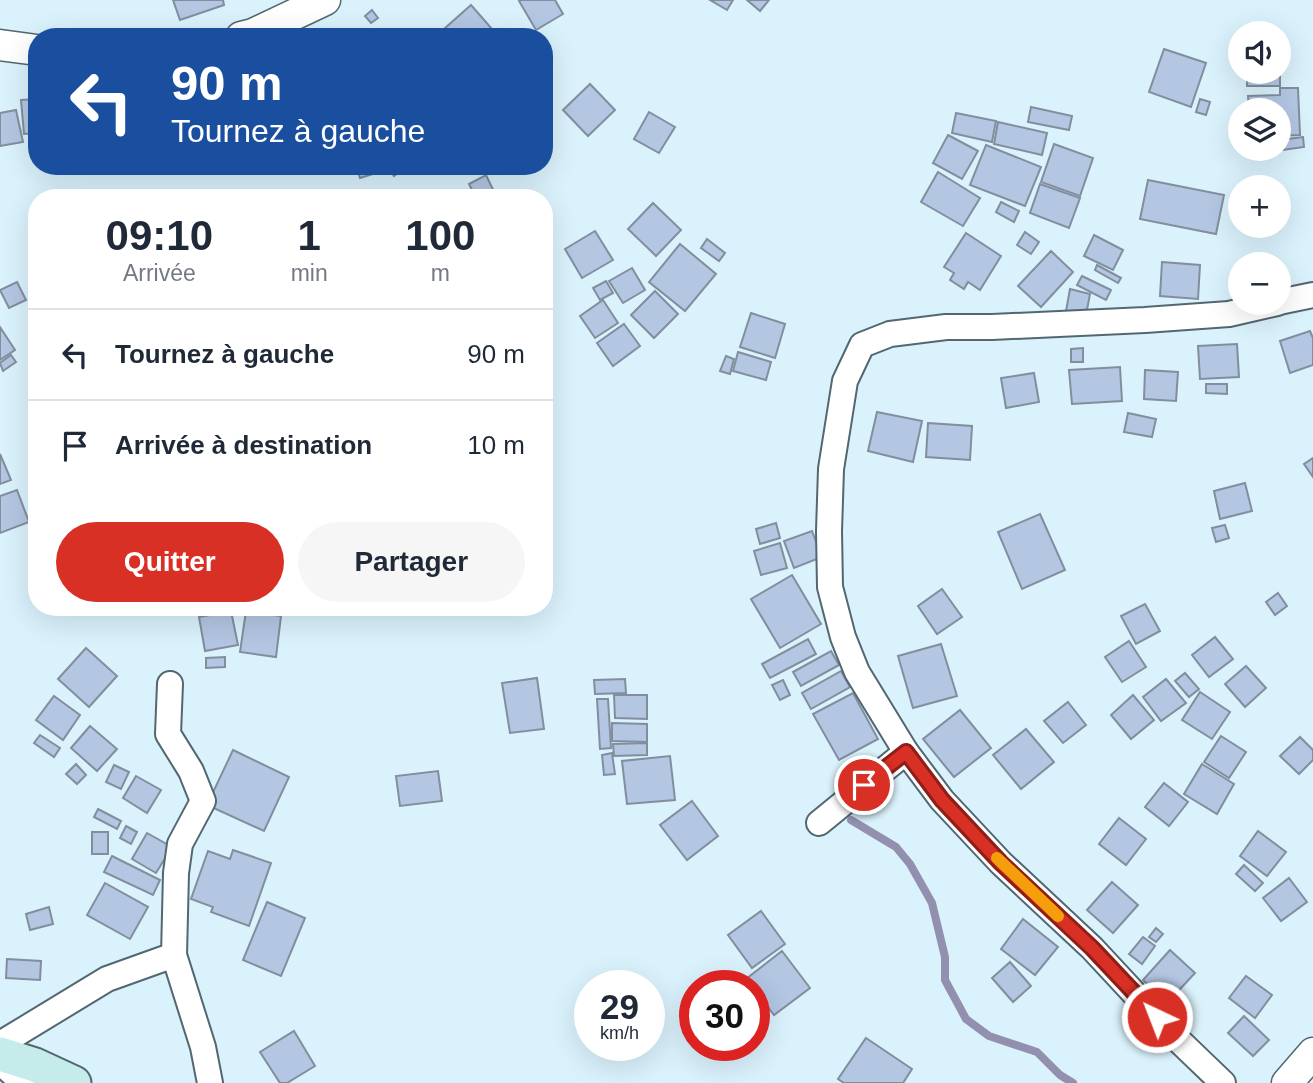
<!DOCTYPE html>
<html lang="fr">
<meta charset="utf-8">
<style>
:root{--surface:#fff;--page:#f6f6f7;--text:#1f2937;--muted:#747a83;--line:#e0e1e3;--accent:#d93025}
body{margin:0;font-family:Helvetica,sans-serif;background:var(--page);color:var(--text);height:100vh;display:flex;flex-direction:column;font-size:26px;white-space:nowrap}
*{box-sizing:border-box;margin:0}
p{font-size:23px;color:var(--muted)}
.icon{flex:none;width:38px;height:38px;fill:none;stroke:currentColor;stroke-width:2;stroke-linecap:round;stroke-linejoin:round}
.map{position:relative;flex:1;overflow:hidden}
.panel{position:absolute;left:28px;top:189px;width:525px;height:427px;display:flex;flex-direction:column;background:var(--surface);border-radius:28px;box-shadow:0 7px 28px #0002}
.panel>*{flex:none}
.hud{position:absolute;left:28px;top:28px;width:525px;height:147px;border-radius:28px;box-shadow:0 7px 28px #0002;background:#1a4fa0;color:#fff;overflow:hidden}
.controls{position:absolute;left:1228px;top:21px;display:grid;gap:14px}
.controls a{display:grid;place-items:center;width:63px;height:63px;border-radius:50%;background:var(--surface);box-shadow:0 7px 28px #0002;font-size:35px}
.speed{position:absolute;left:574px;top:970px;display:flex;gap:14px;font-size:35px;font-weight:700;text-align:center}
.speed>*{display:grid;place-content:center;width:91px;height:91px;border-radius:50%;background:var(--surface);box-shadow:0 7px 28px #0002;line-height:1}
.speed small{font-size:18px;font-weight:400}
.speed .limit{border:10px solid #d22;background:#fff;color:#111}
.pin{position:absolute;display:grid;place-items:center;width:60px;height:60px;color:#fff;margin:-30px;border:4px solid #fff;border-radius:50%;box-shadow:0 2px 7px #0007}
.me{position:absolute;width:77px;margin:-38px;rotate:317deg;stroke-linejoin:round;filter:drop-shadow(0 0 5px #0008)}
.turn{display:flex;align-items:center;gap:24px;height:147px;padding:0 28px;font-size:32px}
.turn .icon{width:91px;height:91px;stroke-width:2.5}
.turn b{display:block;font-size:49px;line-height:60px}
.eta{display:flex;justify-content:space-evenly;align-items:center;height:119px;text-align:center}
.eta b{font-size:42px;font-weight:700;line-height:49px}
.primary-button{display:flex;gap:14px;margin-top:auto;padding:14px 28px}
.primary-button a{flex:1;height:80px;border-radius:42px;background:var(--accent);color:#fff;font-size:28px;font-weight:700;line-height:80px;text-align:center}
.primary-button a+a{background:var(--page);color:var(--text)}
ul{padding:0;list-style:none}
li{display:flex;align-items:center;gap:21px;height:91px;padding:0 28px;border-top:2px solid var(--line)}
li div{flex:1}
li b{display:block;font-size:26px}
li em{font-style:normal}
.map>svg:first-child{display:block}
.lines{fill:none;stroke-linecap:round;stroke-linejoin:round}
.stream{stroke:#9290ae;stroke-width:8}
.building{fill:#b3c6e2;stroke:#828e9e;stroke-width:2}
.minor-casing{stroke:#526770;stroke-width:28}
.tertiary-casing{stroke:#526770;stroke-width:33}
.secondary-casing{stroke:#526770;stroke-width:37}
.minor{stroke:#fff;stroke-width:24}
.tertiary{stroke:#fff;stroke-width:30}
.secondary{stroke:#c5ebeb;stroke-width:33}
.route-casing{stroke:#8d1f18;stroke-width:18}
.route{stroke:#d93025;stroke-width:12}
.slow{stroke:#f59e0b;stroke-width:12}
</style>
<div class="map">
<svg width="1313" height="1083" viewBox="0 0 1313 1083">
<rect width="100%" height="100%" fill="#daf2fc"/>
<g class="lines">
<polyline class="stream" points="851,820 896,847 910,864 932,903 945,957 945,980 966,1019 989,1036 1037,1052 1060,1075 1073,1083"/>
</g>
<g class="building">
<polygon points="173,0 223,0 224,5 180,20"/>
<polygon points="521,0 555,0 563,14 536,30 519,1"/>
<polygon points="710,0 733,0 727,10"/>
<polygon points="747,0 769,0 760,11"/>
<polygon points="471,5 499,37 435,37"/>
<polygon points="372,10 378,18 371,23 365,16"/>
<polygon points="1164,49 1206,63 1191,107 1149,92"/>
<polygon points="1280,74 1280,86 1247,86 1247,75"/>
<polygon points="590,84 615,110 588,136 563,110"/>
<polygon points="1280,88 1298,88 1300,135 1279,136 1279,110 1249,110 1248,96 1280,95"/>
<polygon points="37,99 37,133 24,134 21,100"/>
<polygon points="1200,99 1210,102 1206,115 1196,112"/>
<polygon points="1031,107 1072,116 1069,130 1028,122"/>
<polygon points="16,110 23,142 0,146 0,113"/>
<polygon points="649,112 675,127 659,153 634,139"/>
<polygon points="956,113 996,121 992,142 952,133"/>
<polygon points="998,122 1047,133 1042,155 994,144"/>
<polygon points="948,135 978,151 962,179 933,163"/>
<polygon points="1303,137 1304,147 1276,151 1275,149 1279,149 1279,140"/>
<polygon points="1054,144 1093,158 1080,196 1041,182"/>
<polygon points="986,145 1041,167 1025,206 970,185"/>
<polygon points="1251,149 1270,149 1271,154 1252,156"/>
<polygon points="356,166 377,166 379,172 360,178"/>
<polygon points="387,166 407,166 394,176"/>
<polygon points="938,172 980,198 963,226 921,202"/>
<polygon points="486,175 497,198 476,198 469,184"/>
<polygon points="1148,180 1224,195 1216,234 1140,219"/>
<polygon points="1040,184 1080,198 1069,228 1030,213"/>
<polygon points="1001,202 1019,211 1014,222 996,212"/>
<polygon points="653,203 681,230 656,256 628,229"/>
<polygon points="595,231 613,260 582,278 565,249"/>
<polygon points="1025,232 1039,242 1031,254 1017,245"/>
<polygon points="966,233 1001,256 980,290 968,282 964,289 950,280 954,273 944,267"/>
<polygon points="1094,235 1123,250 1113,270 1084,256"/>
<polygon points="707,239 725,253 719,261 701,248"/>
<polygon points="680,244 716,274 685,311 649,282"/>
<polygon points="1051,251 1073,272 1041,307 1018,286"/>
<polygon points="1162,262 1200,265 1198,299 1160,296"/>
<polygon points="1097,265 1121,278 1118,283 1095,270"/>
<polygon points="632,268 645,290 623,303 609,281"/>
<polygon points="1082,276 1111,290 1106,300 1077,285"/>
<polygon points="606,281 613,293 600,300 593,288"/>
<polygon points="17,282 26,300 9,308 0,290"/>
<polygon points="1070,289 1090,294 1086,315 1066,311"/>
<polygon points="655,291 678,314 654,338 631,315"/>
<polygon points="603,300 618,323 595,338 580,316"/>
<polygon points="751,313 785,324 775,358 740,347"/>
<polygon points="624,324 640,346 613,366 597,343"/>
<polygon points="0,327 15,350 0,360"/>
<polygon points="1310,331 1313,338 1313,365 1290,373 1280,341"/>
<polygon points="1237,344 1239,377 1200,379 1198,346"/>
<polygon points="1083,348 1083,362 1071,362 1071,349"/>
<polygon points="738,352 771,362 766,380 733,371"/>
<polygon points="11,355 16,362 3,371 0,363"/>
<polygon points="726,356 734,359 730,374 720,371"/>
<polygon points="1120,367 1122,401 1072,404 1069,370"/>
<polygon points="1145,370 1178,372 1176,401 1144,399"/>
<polygon points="1034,373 1039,402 1006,408 1001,378"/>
<polygon points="1206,384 1227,384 1227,394 1206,393"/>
<polygon points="877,412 922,421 913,462 868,451"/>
<polygon points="1128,413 1156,419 1152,437 1124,432"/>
<polygon points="928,423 972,426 970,460 926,457"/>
<polygon points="0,454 11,480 0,484"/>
<polygon points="1313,458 1313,477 1304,464"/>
<polygon points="1245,483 1252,511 1220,519 1214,491"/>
<polygon points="17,490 29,522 0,533 0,496"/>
<polygon points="1040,514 1065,570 1022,589 998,532"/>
<polygon points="776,523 780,538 760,544 756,529"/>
<polygon points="1225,525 1229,538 1216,542 1212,528"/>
<polygon points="812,531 822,557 794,568 784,541"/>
<polygon points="780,543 787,568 761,575 754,551"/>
<polygon points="792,575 821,624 780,648 751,599"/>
<polygon points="942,589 962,617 937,634 918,606"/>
<polygon points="1278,593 1287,606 1275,615 1266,602"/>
<polygon points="1145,604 1160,631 1136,644 1121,616"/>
<polygon points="231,611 238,645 205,651 199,617"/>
<polygon points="246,611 281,616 276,657 240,652"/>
<polygon points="1215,637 1233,659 1209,677 1192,655"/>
<polygon points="808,639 816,654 770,678 762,664"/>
<polygon points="1129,641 1146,667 1122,682 1105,657"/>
<polygon points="941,644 957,696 913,708 898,656"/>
<polygon points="86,648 117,676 89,707 58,679"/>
<polygon points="831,651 839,665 801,686 793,672"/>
<polygon points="225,657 225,667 206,668 206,658"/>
<polygon points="1246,666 1266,688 1245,707 1225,684"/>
<polygon points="841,671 850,687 811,709 802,693"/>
<polygon points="1185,673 1199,689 1189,697 1175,681"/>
<polygon points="537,678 544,729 510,733 502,683"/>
<polygon points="625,679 626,693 595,694 594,680"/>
<polygon points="1166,679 1186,703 1161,721 1143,697"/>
<polygon points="783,680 790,695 780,700 772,685"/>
<polygon points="1200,692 1230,712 1212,739 1182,720"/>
<polygon points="853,693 878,739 839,760 813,714"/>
<polygon points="614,695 647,695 647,719 615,718"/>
<polygon points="1133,695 1154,720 1131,739 1111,715"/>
<polygon points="54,696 80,715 63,740 36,720"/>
<polygon points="597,699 608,699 611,748 600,749"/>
<polygon points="1068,702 1086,725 1063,743 1044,721"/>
<polygon points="960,710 991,748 954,777 923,739"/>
<polygon points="612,723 647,724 647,742 612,741"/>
<polygon points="90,726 117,749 97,771 71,748"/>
<polygon points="1026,729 1054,762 1021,789 993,755"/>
<polygon points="40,735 60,748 54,757 34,743"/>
<polygon points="1221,736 1246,752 1229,778 1204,762"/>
<polygon points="1300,737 1313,750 1313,760 1299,774 1280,756"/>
<polygon points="647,743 647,755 614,756 613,744"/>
<polygon points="233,750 289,777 264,831 207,805"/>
<polygon points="612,753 615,774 604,775 602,755"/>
<polygon points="670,756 675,800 627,804 622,761"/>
<polygon points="76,764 86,775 77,784 66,774"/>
<polygon points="1202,764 1234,784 1217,814 1184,794"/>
<polygon points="114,765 129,772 121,789 106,782"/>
<polygon points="438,771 442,801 400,806 396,776"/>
<polygon points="136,776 161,790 147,813 123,798"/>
<polygon points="1164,783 1188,802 1169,826 1145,807"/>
<polygon points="692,801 718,836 687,860 660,825"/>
<polygon points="98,809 121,821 117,829 94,817"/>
<polygon points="1119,818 1146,839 1126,865 1099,844"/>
<polygon points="126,826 137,832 131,844 120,838"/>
<polygon points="1258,831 1286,852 1267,876 1240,856"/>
<rect x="92" y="832" width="16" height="22"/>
<polygon points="147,833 172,847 156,873 132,859"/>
<polygon points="233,850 271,863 249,926 211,912 213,907 191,899 208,851 230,859"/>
<polygon points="112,856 160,880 153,895 104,872"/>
<polygon points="1244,865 1263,883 1255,891 1236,874"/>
<polygon points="1289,878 1307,902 1281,921 1263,898"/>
<polygon points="1112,882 1138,905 1113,933 1087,910"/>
<polygon points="105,883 148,907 130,939 87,915"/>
<polygon points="267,902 305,918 281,976 243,960"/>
<polygon points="49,907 53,924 30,930 26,914"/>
<polygon points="761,911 785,944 752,968 728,935"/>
<polygon points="1023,919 1058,947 1035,975 1001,949"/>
<polygon points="1156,928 1163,934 1156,942 1149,937"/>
<polygon points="1143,937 1155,946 1142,964 1129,954"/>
<polygon points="1170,950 1195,973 1167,1003 1143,980"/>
<polygon points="782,951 810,988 774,1015 754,989 754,985 751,985 746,979"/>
<polygon points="7,959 41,961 40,980 6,978"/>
<polygon points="1010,962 1031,986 1013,1002 992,978"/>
<polygon points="1246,976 1272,995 1255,1018 1229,998"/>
<polygon points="1244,1016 1269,1040 1253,1056 1228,1033"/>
<polygon points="294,1031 315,1066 287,1083 280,1083 260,1052"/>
<polygon points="866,1038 912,1069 903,1083 844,1083 838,1079"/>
</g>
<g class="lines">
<defs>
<g id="minor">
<polyline points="1279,302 1313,295"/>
<polyline points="819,823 906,752"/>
<polyline points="174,955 203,1047 210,1083"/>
<polyline points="0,1044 107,979 174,955 176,873 180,844 203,801 191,771 168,734 170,684"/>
<polyline points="0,1062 23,1083"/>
<polyline points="1223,1083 1173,1035 1092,948 1001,863 942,800 906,752 857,672 843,637 830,587 829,531 831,469 845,381 862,345 890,334 946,327 992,327 1145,320 1229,314 1277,303"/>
</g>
<g id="tertiary">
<polyline points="241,37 253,34 325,0"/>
<polyline points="0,45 37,50"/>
<polyline points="1287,1083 1313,1053"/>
</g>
<polyline id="secondary" points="0,1054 35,1065 74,1083"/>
</defs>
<use href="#minor" class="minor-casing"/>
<use href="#tertiary" class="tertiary-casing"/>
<use href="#secondary" class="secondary-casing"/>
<use href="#minor" class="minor"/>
<use href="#tertiary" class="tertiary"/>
<use href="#secondary" class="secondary"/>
</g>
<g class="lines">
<defs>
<polyline id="route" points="864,785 906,752 942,800 1001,863 1092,948 1157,1017"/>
</defs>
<use href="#route" class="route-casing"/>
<use href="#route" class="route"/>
<polyline class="slow" points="997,858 1058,916"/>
</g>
</svg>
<div class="controls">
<a><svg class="icon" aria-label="sound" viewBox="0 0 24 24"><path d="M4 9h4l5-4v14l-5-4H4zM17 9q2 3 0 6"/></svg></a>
<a><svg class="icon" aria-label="layers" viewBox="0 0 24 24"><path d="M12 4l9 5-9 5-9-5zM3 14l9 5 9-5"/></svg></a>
<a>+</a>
<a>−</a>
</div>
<div class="speed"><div>29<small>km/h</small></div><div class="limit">30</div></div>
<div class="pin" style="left:864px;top:785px;background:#d93025"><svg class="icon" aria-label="arrive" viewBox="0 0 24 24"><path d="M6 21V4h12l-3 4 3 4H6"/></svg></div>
<svg class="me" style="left:1157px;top:1017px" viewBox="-20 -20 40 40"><circle r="17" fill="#d93025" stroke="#fff" stroke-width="3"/><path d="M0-11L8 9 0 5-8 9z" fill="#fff"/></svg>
<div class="hud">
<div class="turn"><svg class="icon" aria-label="left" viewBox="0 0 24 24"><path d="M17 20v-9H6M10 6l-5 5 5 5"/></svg><div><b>90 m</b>Tournez à gauche</div></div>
</div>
<section class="panel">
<div class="eta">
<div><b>09:10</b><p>Arrivée</p></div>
<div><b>1</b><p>min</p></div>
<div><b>100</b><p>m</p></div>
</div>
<ul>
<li><svg class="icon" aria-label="left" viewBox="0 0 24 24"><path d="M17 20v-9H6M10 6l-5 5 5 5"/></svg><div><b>Tournez à gauche</b></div><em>90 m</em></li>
<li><svg class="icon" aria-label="arrive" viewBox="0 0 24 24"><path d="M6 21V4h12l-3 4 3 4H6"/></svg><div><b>Arrivée à destination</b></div><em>10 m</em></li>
</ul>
<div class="primary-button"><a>Quitter</a><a>Partager</a></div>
</section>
</div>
